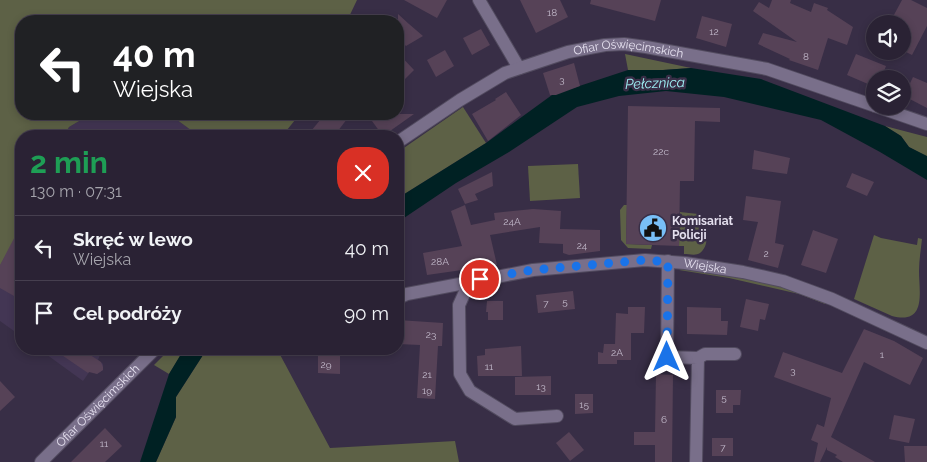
<!DOCTYPE html>
<html lang="pl">
<meta charset="utf-8">
<style>
:root{--surface:#2a2234;--page:#322a3c;--text:#f1f3f6;--muted:#a5a4ac;--line:#463f4f}
body{margin:0;font-family:Raleway,sans-serif;background:var(--page);color:var(--text);height:100vh;display:flex;flex-direction:column;font-size:19px;white-space:nowrap}
*{box-sizing:border-box;margin:0}
p{font-size:16px;color:var(--muted)}
.icon{flex:none;width:28px;height:28px;fill:none;stroke:currentColor;stroke-width:2;stroke-linecap:round;stroke-linejoin:round}
.map{position:relative;flex:1;overflow:hidden}
.sheet{position:absolute;left:15px;top:130px;width:389px;height:225px;display:flex;flex-direction:column;background:var(--surface);border-radius:20px;box-shadow:0 2px 8px #0003,0 0 0 1px var(--line)}
.sheet>*{flex:none}
.top-card{position:absolute;left:15px;top:15px;width:389px;height:105px;border-radius:20px;box-shadow:0 2px 8px #0003,0 0 0 1px var(--line);background:#202124;color:#fff;overflow:hidden}
.fabs{position:absolute;left:866px;top:15px;display:grid;gap:10px}
.fabs a{display:grid;place-items:center;width:45px;height:45px;border-radius:50%;background:var(--surface);box-shadow:0 2px 8px #0003,0 0 0 1px var(--line);font-size:25px}
.pin{position:absolute;display:grid;place-items:center;width:42px;height:42px;color:#fff;margin:-21px;border:2px solid #fff;border-radius:50%;box-shadow:0 1px 5px #0007}
.me{position:absolute;width:55px;margin:-28px;rotate:0deg;stroke-linejoin:round;filter:drop-shadow(0 0 4px #0008)}
.turn{display:flex;align-items:center;gap:18px;height:105px;padding:0 15px;font-size:22px}
.turn .icon{width:65px;height:65px;stroke-width:2.5}
.turn b{display:block;font-size:35px;line-height:42px}
.round{display:grid;place-items:center;flex:none;width:52px;height:52px;border-radius:20px;background:var(--page)}
.summary{display:flex;align-items:center;justify-content:space-between;height:85px;padding:0 15px}
h1{font-size:30px;font-weight:700;line-height:38px;color:#1e9e55}
ul{padding:0;list-style:none}
li{display:flex;align-items:center;gap:15px;height:65px;padding:0 15px;border-top:1px solid var(--line)}
li div{flex:1}
li b{display:block;font-size:19px}
li em{font-style:normal}
.map>svg:first-child{display:block}
.built{fill:#433654}
.green{fill:#5d6146}
.water{fill:#002123}
.building{fill:#564257}
.lines{fill:none;stroke-linecap:round;stroke-linejoin:round}
.minor-casing{stroke:#524b5f;stroke-width:14}
.minor{stroke:#796f8a;stroke-width:12}
.route{stroke:#1a73e8;stroke-width:9;stroke-dasharray:0 16.2}
.labels{text-anchor:middle;dominant-baseline:central;stroke-width:5;stroke-linejoin:round;paint-order:stroke}
.number-label{font-size:10px;fill:#c1b8c9}
.street-label{font-size:12px;fill:#e5e0ef;stroke:#382e46}
.poi-label{font-size:12px;font-weight:bold;fill:#e5e0ef;stroke:#382e46;text-anchor:start}
.water-label{font-size:14px;font-style:italic;fill:#9ff1f5;stroke:#382e46}
</style>
<div class="map">
<svg width="927" height="462" viewBox="0 0 927 462">
<rect width="100%" height="100%" fill="#382e46"/>
<g class="built">
<polygon points="91,114 169,114 199,136 64,136 69,127"/>
<polygon points="21,228 21,336 0,321 0,266"/>
<polygon points="39,349 126,349 122,353 116,350 101,352 98,360 103,364 103,370 97,374 90,371 83,381"/>
</g>
<g class="green">
<polygon points="0,0 357,0 347,21 21,21 21,114 91,114 69,127 64,136 21,136 21,228 0,266"/>
<polygon points="625,54 691,68 663,70 628,70"/>
<polygon points="463,107 486,143 398,198 398,152"/>
<polygon points="169,114 300,114 282,136 199,136"/>
<polygon points="885,126 927,137 927,157 909,147 901,136"/>
<polygon points="578,164 580,198 530,201 528,166"/>
<polygon points="624,205 627,205 626,244 652,245 651,249 628,248 621,240 620,210"/>
<path d="M680 212 698 214C706 222 712 244 700 253 696 256 689 254 684 254V246H679Z"/>
<path d="M874 235 881 238 917 245 918 238 922 239C921 249 919 260 919 271 919 292 927 325 892 316L854 299Z"/>
<polygon points="685,268 751,278 782,286 826,302 825,304 799,294 729,278 679,270"/>
<polygon points="170,349 185,349 169,374 154,365"/>
<polygon points="221,349 277,349 330,448 455,441 459,462 156,462 176,417 176,397 203,355"/>
</g>
<g class="water">
<polygon points="691,68 761,79 885,126 901,136 909,147 927,156 927,180 880,152 821,120 724,97 666,91 619,96 577,107 509,152 456,183 398,222 398,198 486,143 552,95 628,70 663,70"/>
<polygon points="184,349 221,349 203,355 176,397 176,417 156,462 140,462 169,374"/>
</g>
<g class="building">
<polygon points="404,0 447,0 437,18"/>
<polygon points="520,0 560,0 568,17 536,33"/>
<polygon points="591,0 661,0 655,21 590,4"/>
<polygon points="772,0 791,0 790,3 811,12 814,3 828,8 827,10 853,27 847,45 828,38 818,70 789,60 790,59 758,44 763,33 797,42 753,11 759,2 769,8"/>
<polygon points="902,0 911,0 927,8 927,26 912,55 902,50 902,24 889,24"/>
<polygon points="398,14 409,24 423,36 406,46 398,38"/>
<polygon points="702,16 732,24 726,47 696,38"/>
<polygon points="481,29 490,45 472,55 463,38"/>
<polygon points="445,50 454,66 436,77 427,60"/>
<polygon points="398,53 414,70 398,86"/>
<polygon points="856,54 886,66 881,79 875,79 875,87 847,75"/>
<polygon points="574,63 580,86 556,95 550,95 543,73"/>
<polygon points="913,77 927,83 927,108 904,96"/>
<polygon points="506,92 521,115 488,141 472,114 496,100 495,99"/>
<polygon points="628,106 720,108 720,122 695,121 694,181 680,181 679,246 626,244"/>
<polygon points="325,114 340,114 347,119 334,136 307,136"/>
<polygon points="382,114 414,114 383,136 372,121"/>
<polygon points="754,150 790,158 787,174 752,169"/>
<polygon points="492,172 493,186 475,194 478,200 465,204 458,189"/>
<polygon points="852,173 874,182 867,196 846,187"/>
<polygon points="746,196 781,201 775,243 784,245 778,268 748,260 758,222 743,220"/>
<polygon points="465,205 471,225 495,220 494,213 533,209 561,211 560,229 600,230 600,251 569,255 563,253 563,244 539,243 540,227 490,235 497,265 427,275 423,253 462,246 451,211"/>
<polygon points="21,225 21,282 14,296 0,288 0,265"/>
<polygon points="813,230 838,239 826,273 801,265"/>
<polygon points="573,291 575,309 538,313 536,295"/>
<polygon points="746,299 769,304 765,320 760,319 758,331 740,327"/>
<polygon points="487,301 503,301 503,320 488,320 488,312 486,312"/>
<polygon points="628,307 645,307 644,333 631,333 631,360 617,360 617,364 598,364 598,352 603,353 604,344 615,344 616,313 628,314"/>
<polygon points="687,307 721,308 721,321 728,321 727,335 687,334"/>
<polygon points="398,320 443,323 442,346 438,346 435,399 417,398 420,345 398,344"/>
<polygon points="864,329 894,341 923,358 910,385 864,362 831,437 875,462 843,462 835,457 837,455 827,450 827,447 820,462 814,462 818,443 811,440 817,424 824,427 831,398 774,377 783,352 842,373"/>
<polygon points="521,346 522,376 478,376 477,356 485,355 485,349"/>
<polygon points="53,349 81,349 101,362 103,367 103,370 97,374 89,372 88,373"/>
<polygon points="318,355 340,355 340,374 318,373"/>
<polygon points="656,374 673,375 672,462 655,462 655,445 634,445 634,432 655,432"/>
<polygon points="551,376 551,395 515,395 515,377"/>
<polygon points="0,381 15,397 0,411"/>
<polygon points="716,390 741,390 740,405 733,405 733,413 716,413"/>
<polygon points="575,394 593,394 593,413 575,414"/>
<polygon points="894,415 915,419 909,443 889,439"/>
<polygon points="105,428 122,446 105,462 71,462"/>
<polygon points="569,432 584,450 570,461 556,443"/>
<rect x="712" y="438" width="21" height="18"/>
<polygon points="904,446 927,446 927,462 905,462"/>
</g>
<g class="lines">
<defs>
<g id="minor">
<polyline points="479,0 519,68"/>
<polyline points="875,106 927,124"/>
<path id="s1" d="M398 142 460 100 505 73 568 52 605 45 624 44 646 47 767 69 875 106"/>
<polyline points="668,261 667,357 698,358 696,462"/>
<polyline points="470,281 459,305 460,374 470,391 515,419 557,416"/>
<path id="s2" d="M398 298 407 294 533 270 645 260 685 263 743 272 783 281 832 299 927 343"/>
<polyline points="698,358 705,354 735,354"/>
<path id="s3" d="M41 462 155 349"/>
</g>
</defs>
<use href="#minor" class="minor-casing"/>
<use href="#minor" class="minor"/>
</g>
<g class="lines">
<polyline class="route" points="480,279 533,270 645,260 668,262 667,357"/>
</g>
<defs>
<symbol id="civic-disc" viewBox="-11 -11 22 22"><circle r="9.5" fill="#78bff7" stroke="#382e46"/><path d="M-.6-6.5H3V-4.5H.6V-3L4-1V1h2V6H-6V1h2V-1L-.6-3ZM-1.2 2.5V6h2.4V2.5Z" fill="#111"/></symbol>
</defs>
<g fill-rule="evenodd">
<use href="#civic-disc" x="637" y="212" width="32" height="32"/>
</g>
<g class="labels">
<g class="number-label">
<text x="552" y="12">18</text>
<text x="714" y="31">12</text>
<text x="806" y="56">8</text>
<text x="562" y="79">3</text>
<text x="661" y="151">22c</text>
<text x="512" y="221">24A</text>
<text x="582" y="245">24</text>
<text x="766" y="253">2</text>
<text x="440" y="261">28A</text>
<text x="565" y="301">5</text>
<text x="546" y="303">7</text>
<text x="431" y="334">23</text>
<text x="617" y="352">2A</text>
<text x="882" y="354">1</text>
<text x="326" y="364">29</text>
<text x="489" y="366">11</text>
<text x="793" y="370">3</text>
<text x="427" y="374">21</text>
<text x="541" y="386">13</text>
<text x="427" y="390">19</text>
<text x="724" y="397">5</text>
<text x="584" y="404">15</text>
<text x="664" y="419">6</text>
<text x="104" y="443">11</text>
<text x="723" y="447">7</text>
</g>
<g class="street-label">
<text stroke="none"><textPath href="#s1" startOffset="255">Ofiar Oświęcimskich</textPath></text>
<text stroke="none"><textPath href="#s2" startOffset="311">Wiejska</textPath></text>
<text stroke="none"><textPath href="#s3" startOffset="80">Ofiar Oświęcimskich</textPath></text>
</g>
<g class="poi-label">
<text x="672" y="221">Komisariat<tspan x="672" dy="14">Policji</tspan></text>
</g>
<g class="water-label">
<text transform="translate(655 83) rotate(-2)">Pełcznica</text>
</g>
</g>
</svg>
<div class="fabs">
<a><svg class="icon" aria-label="sound" viewBox="0 0 24 24"><path d="M4 9h4l5-4v14l-5-4H4zM17 9q2 3 0 6"/></svg></a>
<a><svg class="icon" aria-label="layers" viewBox="0 0 24 24"><path d="M12 4l9 5-9 5-9-5zM3 14l9 5 9-5"/></svg></a>
</div>
<div class="pin" style="left:480px;top:279px;background:#d93025"><svg class="icon" aria-label="arrive" viewBox="0 0 24 24"><path d="M6 21V4h12l-3 4 3 4H6"/></svg></div>
<svg class="me" style="left:667px;top:357px" viewBox="-20 -20 40 40"><path d="M0-17L14 15 0 8-14 15z" fill="#1a73e8" stroke="#fff" stroke-width="4"/></svg>
<div class="top-card">
<div class="turn"><svg class="icon" aria-label="left" viewBox="0 0 24 24"><path d="M17 20v-9H6M10 6l-5 5 5 5"/></svg><div><b>40 m</b>Wiejska</div></div>
</div>
<section class="sheet">
<div class="summary"><div><h1>2 min</h1><p>130 m · 07:31</p></div><a class="round" style="background:#d93025;color:#fff"><svg class="icon" aria-label="close" viewBox="0 0 24 24"><path d="M6 6l12 12M18 6L6 18"/></svg></a></div>
<ul>
<li><svg class="icon" aria-label="left" viewBox="0 0 24 24"><path d="M17 20v-9H6M10 6l-5 5 5 5"/></svg><div><b>Skręć w lewo</b><p>Wiejska</p></div><em>40 m</em></li>
<li><svg class="icon" aria-label="arrive" viewBox="0 0 24 24"><path d="M6 21V4h12l-3 4 3 4H6"/></svg><div><b>Cel podróży</b></div><em>90 m</em></li>
</ul>
</section>
</div>
